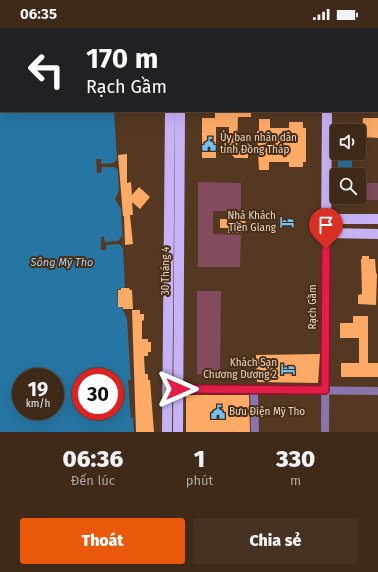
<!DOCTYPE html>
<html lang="vi">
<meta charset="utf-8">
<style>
:root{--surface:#3f2a1a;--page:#463223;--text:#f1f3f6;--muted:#ada7a2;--line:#584639;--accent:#ea580c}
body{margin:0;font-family:"Fira Sans",sans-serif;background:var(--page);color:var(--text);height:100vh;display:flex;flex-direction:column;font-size:15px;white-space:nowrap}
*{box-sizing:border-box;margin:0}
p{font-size:13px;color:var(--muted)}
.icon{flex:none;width:22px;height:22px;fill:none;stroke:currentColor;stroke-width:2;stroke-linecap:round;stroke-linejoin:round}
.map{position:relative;height:404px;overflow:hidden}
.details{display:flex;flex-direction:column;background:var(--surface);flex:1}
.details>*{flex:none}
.hud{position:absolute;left:0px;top:0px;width:378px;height:84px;box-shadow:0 4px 16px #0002,0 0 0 1px var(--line);background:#202124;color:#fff;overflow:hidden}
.buttons{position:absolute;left:330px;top:96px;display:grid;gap:8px}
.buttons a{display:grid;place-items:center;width:36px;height:36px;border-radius:4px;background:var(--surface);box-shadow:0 4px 16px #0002,0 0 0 1px var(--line);font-size:20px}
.speed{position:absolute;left:12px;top:340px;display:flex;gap:8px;font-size:20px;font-weight:700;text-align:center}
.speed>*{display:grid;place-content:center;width:52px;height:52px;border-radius:50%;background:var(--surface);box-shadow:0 4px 16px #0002,0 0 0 1px var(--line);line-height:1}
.speed small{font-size:10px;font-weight:400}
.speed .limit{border:6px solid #d22;background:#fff;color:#111}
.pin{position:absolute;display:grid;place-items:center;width:34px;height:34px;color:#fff;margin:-41px -17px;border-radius:50% 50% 50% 0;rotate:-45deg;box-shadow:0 0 4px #0007}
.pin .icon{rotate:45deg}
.me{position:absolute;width:44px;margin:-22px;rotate:90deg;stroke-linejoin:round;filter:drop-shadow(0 0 3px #0008)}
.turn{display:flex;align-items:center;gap:14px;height:84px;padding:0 20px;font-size:18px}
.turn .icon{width:52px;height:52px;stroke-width:2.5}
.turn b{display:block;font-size:28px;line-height:34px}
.eta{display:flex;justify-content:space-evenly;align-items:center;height:68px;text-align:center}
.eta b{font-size:24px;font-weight:800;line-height:28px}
.primary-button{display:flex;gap:8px;margin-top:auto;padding:8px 20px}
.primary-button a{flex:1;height:46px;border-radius:4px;background:var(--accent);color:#fff;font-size:16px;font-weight:800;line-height:46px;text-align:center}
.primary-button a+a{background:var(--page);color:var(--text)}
.status{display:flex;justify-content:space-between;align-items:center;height:28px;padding:0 20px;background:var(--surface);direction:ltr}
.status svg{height:11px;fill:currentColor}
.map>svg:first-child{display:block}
.green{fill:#824b5e}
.water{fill:#2675a3;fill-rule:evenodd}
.pier{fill:#543822}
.building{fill:#fdaa66}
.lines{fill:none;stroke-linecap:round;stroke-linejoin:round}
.minor{stroke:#8775ac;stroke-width:8}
.major{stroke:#c7b2f6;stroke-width:10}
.route-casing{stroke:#92132f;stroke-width:10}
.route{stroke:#e11d48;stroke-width:7}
.labels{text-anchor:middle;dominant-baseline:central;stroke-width:4;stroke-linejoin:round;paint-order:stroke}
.poi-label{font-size:10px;fill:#e8d6c9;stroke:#492e17;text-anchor:start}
.street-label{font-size:10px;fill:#e8d6c9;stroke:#492e17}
.water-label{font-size:11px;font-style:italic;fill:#a4d0ef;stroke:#492e17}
</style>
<div class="status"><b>06:35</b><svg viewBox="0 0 49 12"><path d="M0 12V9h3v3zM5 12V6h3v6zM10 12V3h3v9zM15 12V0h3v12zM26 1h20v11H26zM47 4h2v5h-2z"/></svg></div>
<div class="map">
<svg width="378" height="404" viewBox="0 0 378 404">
<rect width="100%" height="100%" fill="#543822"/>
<g class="green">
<polygon points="198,154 241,155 241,183 213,183 213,206 241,207 240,239 198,239"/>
<polygon points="332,154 337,154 337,169 359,169 359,155 378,155 378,172 332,171"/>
<polygon points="197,263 221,263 220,347 197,346"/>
</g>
<g class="water">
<path d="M0 0H87L1 1V83H114L119 163 115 171 121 181 125 259 117 262 118 279H122L127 291 134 404H0ZM21 349H55V383H21ZM81 349H115V383H81Z"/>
<rect x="338" y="128" width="14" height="19"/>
</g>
<g class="pier">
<polygon points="96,131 101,131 101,136 113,135 118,131 119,142 114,139 102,139 101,145 97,145"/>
<polygon points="122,208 123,220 119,216 106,217 106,222 101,222 101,209 104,209 105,214 118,213"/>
<polygon points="128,352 131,352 133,389 131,390"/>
</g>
<g class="building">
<polygon points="215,83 251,83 251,89 238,89 237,122 248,122 248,130 235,130 229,124 229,99 216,99 216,130 202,130 202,90 215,90"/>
<polygon points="363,90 378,90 378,110 362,109"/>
<polygon points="259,91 270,91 270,100 289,100 289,94 303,94 303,100 306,100 306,134 303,134 303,139 289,139 289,134 269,134 269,142 259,142 257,103 259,103"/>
<polygon points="127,126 127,155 131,154 132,167 139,159 150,169 140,181 132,174 133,187 130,187 133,216 125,217 124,188 123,188 118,127"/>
<polygon points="228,184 245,184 246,205 228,205 228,200 220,200 220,191 228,191"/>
<polygon points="362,228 369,228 369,231 375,231 376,245 377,246 376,277 358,276 358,267 362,266 361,231 362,231"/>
<polygon points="121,260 129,260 130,262 132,262 133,281 123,281 123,279 118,279 118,262 121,262"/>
<polygon points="132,282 140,282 140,286 144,286 144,292 142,293 142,311 148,311 148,314 151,314 151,324 148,324 148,328 144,328 145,346 148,346 148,352 150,352 154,404 136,404"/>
<polygon points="353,288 368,288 368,335 378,335 378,349 341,349 341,335 359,335 359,310 340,310 340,295 353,295"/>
<polygon points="320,326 318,355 257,354 256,327"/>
<polygon points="186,367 249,367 250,404 186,404"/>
</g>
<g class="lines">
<g class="minor">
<polyline points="377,10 378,10"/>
<polyline points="178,361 378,363"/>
<polyline points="254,362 255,404"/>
<polyline points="325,404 326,205"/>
</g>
<g class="major">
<polyline points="98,0 98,1"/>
<polyline points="180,0 180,1"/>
<polyline points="171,1 171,0"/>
<polyline points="327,1 327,0"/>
<polyline points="327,83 326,205 378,206"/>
<polyline points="326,191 378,191"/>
<polyline points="167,404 170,83"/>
<polyline points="178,404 180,83"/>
</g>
</g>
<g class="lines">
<defs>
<polyline id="route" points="178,361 325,362 326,221"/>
</defs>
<use href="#route" class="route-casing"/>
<use href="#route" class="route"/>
</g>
<defs>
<symbol id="civic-bare" viewBox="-9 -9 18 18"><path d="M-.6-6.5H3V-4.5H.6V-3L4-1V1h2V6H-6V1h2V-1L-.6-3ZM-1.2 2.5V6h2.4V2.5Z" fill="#71c1f5" stroke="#492e17" stroke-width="2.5" paint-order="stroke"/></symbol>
<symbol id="hotel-bare" viewBox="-9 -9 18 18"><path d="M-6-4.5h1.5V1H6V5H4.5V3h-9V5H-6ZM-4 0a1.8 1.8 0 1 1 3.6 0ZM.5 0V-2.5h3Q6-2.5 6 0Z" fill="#71c1f5" stroke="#492e17" stroke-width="2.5" paint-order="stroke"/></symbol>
</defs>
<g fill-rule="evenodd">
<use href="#civic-bare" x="199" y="106" width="20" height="20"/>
<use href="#hotel-bare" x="277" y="184" width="20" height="20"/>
<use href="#hotel-bare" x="278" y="331" width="20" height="20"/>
<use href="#civic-bare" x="208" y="374" width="20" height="20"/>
</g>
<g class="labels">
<g class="poi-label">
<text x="220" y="110">Ủy ban nhân dân<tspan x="220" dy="12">tỉnh Đồng Tháp</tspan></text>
<text x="276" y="188" text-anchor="end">Nhà Khách<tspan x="276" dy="12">Tiền Giang</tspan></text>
<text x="277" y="335" text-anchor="end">Khách Sạn<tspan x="277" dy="12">Chương Dương 2</tspan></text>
<text x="229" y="384">Bưu Điện Mỹ Tho</text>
</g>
<g class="street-label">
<text transform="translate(166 243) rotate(-90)">30 Tháng 4</text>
<text transform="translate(313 279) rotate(-90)">Rạch Gầm</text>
</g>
<g class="water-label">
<text x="62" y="234">Sông Mỹ Tho</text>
</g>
</g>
</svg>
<div class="buttons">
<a><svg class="icon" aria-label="sound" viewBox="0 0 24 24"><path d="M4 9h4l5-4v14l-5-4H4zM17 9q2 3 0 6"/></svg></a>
<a><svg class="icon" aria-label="search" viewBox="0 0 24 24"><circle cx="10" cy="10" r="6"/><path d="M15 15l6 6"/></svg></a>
</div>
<div class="speed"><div>19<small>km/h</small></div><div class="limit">30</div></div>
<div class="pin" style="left:326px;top:221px;background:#d93025"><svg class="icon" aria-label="arrive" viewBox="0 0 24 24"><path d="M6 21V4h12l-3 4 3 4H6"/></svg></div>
<svg class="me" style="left:178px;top:361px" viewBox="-20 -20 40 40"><path d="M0-17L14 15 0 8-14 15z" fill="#e11d48" stroke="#fff" stroke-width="4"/></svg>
<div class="hud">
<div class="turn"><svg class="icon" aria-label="left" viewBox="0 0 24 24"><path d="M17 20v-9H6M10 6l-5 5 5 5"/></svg><div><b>170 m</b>Rạch Gầm</div></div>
</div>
</div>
<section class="details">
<div class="eta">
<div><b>06:36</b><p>Đến lúc</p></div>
<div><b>1</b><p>phút</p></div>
<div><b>330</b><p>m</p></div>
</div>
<div class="primary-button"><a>Thoát</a><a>Chia sẻ</a></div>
</section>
